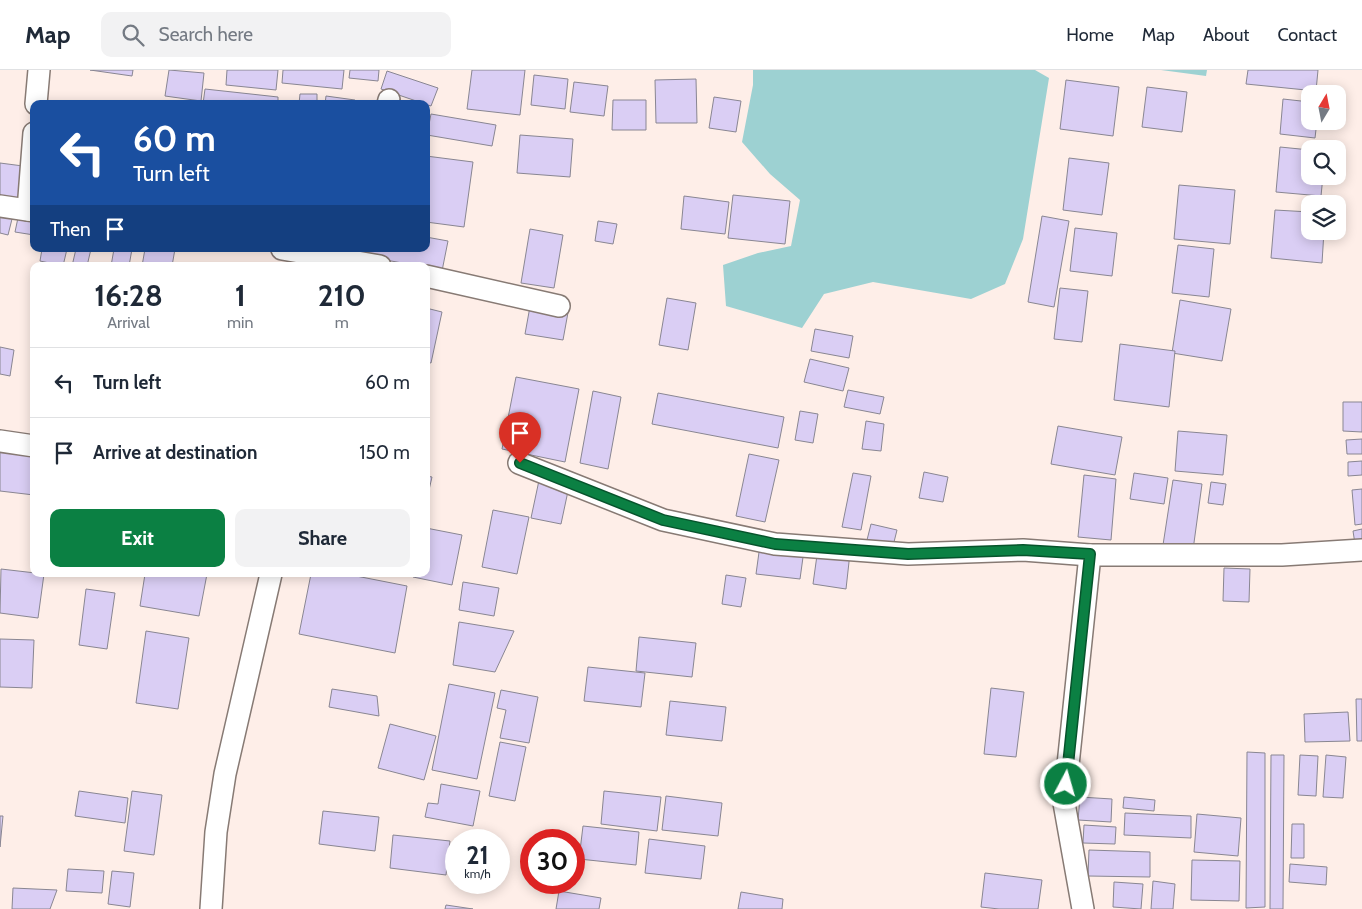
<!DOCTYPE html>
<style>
:root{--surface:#fff;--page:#f2f2f3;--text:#1f2937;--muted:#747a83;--line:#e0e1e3;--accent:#0b8043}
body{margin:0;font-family:Cabin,sans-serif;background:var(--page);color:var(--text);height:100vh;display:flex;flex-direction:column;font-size:19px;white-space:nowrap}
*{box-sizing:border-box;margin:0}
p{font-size:16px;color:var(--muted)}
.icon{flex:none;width:28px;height:28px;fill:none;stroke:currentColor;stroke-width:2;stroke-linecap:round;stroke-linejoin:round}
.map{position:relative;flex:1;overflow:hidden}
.details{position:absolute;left:30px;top:192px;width:400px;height:315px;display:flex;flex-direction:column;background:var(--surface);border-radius:10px;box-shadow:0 2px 12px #0003}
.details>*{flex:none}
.guide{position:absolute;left:30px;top:30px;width:400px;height:152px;border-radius:10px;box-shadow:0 2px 12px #0003;background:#1a4fa0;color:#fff;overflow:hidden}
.needle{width:32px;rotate:10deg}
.fabs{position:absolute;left:1301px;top:15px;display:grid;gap:10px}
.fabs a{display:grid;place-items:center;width:45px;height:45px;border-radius:10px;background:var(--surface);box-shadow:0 2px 12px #0003;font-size:25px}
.speed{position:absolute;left:445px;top:759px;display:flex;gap:10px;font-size:25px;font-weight:700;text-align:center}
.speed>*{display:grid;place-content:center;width:65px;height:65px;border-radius:50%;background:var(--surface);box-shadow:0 2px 12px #0003;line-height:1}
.speed small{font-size:12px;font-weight:400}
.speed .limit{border:8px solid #d22;background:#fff;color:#111}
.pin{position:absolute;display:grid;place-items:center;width:42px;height:42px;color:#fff;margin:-51px -21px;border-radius:50% 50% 50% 0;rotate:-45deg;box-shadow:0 0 5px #0007}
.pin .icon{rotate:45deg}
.me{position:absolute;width:55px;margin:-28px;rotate:6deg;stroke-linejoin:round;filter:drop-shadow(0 0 4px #0008)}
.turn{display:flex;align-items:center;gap:18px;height:105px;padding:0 20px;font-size:22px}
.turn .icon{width:65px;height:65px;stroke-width:2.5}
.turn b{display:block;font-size:35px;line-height:42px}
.then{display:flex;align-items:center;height:48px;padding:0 20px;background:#0003;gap:10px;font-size:19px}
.eta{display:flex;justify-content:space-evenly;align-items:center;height:85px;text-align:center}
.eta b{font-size:30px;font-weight:700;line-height:35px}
.button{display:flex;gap:10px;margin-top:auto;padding:10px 20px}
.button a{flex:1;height:58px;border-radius:10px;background:var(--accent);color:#fff;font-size:20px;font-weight:700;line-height:58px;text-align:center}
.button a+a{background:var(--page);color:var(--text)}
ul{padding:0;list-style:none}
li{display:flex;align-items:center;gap:15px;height:70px;padding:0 20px;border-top:1px solid var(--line)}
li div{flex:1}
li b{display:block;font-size:19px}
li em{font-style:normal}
header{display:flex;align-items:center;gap:30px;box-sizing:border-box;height:70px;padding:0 25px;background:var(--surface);border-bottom:1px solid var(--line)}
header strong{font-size:24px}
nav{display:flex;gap:28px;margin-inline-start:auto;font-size:18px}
.search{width:350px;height:45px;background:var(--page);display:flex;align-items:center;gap:12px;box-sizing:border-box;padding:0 18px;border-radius:10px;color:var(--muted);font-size:19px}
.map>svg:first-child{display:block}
.water{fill:#9dd1d2}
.building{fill:#dacef4;stroke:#898692}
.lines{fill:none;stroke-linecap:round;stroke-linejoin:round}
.street-casing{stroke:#877a74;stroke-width:24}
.street{stroke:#fff;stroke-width:21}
.route-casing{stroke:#07532c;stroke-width:12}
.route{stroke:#0b8043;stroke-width:9}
</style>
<header>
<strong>Map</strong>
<div class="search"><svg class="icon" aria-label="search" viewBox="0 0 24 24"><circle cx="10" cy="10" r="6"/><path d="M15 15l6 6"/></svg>Search here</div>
<nav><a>Home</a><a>Map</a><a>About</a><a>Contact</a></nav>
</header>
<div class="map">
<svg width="1362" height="839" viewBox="0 0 1362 839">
<rect width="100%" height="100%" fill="#feeee8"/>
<g class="water">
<polygon points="753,0 1035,0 1049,8 1023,169 1005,214 971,229 873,212 824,224 802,258 726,236 723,195 758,183 791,176 800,130 770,104 742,72 753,15"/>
<polygon points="1161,0 1207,0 1206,6"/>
</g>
<g class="building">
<polygon points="90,0 133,0 132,6"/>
<polygon points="169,0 204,3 201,31 165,26"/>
<polygon points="227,0 278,0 276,20 226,15"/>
<polygon points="283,0 344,0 342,19 282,13"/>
<polygon points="350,0 379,0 378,11 349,8"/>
<polygon points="472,0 525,0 520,45 467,39"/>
<polygon points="1248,0 1318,0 1316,21 1246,14"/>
<polygon points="387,1 438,18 431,36 381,19"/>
<polygon points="534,5 568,9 565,39 531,35"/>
<polygon points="696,9 697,53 656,53 655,10"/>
<polygon points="1066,10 1119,17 1113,66 1060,59"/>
<polygon points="574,12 608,16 604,46 570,42"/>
<polygon points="1147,17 1187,22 1182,62 1142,57"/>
<polygon points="205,19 278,27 278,34 203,34"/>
<polygon points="300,24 317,24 317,34 299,34"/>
<polygon points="326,26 355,30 355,34 325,34"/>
<polygon points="714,27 741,31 736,62 709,58"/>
<polygon points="1283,29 1310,32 1310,51 1317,51 1315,68 1280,64"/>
<polygon points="613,30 646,30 646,60 612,60"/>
<polygon points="431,44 496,55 492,76 427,65"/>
<polygon points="520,65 573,69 570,107 517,103"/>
<polygon points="1280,77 1310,80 1310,106 1323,106 1321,126 1276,122"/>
<polygon points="426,86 473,92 464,157 426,152"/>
<polygon points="1069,88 1109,93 1102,145 1063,140"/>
<polygon points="0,93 23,96 19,128 0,126"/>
<polygon points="1179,115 1235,120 1230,174 1174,169"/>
<polygon points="733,125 790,131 785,174 728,168"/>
<polygon points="684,126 729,132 725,164 681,159"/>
<polygon points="1275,140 1310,142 1310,161 1324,161 1322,193 1271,188"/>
<polygon points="0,142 13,145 8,165 0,163"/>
<polygon points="19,143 34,146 34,165 15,162"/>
<polygon points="1042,146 1069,151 1054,237 1028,232"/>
<polygon points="598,151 617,154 613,174 595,171"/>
<polygon points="1075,158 1117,163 1112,206 1070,201"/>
<polygon points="530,159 563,165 554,218 521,213"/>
<polygon points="426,167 448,171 442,201 426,196 418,196 354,184 355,179 426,179"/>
<polygon points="1178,175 1214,179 1209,227 1172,223"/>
<polygon points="42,179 67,179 63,196 40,191"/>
<polygon points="76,179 91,179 87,196 72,196"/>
<polygon points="114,179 132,179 129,196 111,196"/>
<polygon points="145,179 175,179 172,196 142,196"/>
<polygon points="1060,218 1088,221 1082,272 1054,269"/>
<polygon points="667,228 696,233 688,280 659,275"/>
<polygon points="1180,230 1231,239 1222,291 1172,283"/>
<polygon points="531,231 569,237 563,270 525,264"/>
<polygon points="426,238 442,242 431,293 426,292"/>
<polygon points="815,259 853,266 849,288 811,281"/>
<polygon points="1120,274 1175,281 1169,337 1114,330"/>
<polygon points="0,277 14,280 10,306 0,304"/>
<polygon points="810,289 849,298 843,321 804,312"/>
<polygon points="516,307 579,319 565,392 502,379"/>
<polygon points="848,320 884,327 880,344 844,337"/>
<polygon points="593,321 621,327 608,399 580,393"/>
<polygon points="658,323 784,347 778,378 652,354"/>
<polygon points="1343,332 1362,332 1362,362 1343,361"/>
<polygon points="800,341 818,344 813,373 795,370"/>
<polygon points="866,351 884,354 881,381 862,379"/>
<polygon points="1058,356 1122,367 1115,405 1051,394"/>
<polygon points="1178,361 1227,365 1223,405 1175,401"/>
<polygon points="1362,369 1362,384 1347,384 1346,370"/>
<polygon points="0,375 34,379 34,425 0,421"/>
<polygon points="749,384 779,390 765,452 736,446"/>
<polygon points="1362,391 1362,405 1348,406 1348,392"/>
<polygon points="541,401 571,407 561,454 531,448"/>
<polygon points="924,402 948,407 943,432 919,428"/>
<polygon points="853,403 871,406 861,460 842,457"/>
<polygon points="1134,403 1168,408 1164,434 1130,429"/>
<polygon points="1084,405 1116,409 1111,470 1078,467"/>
<polygon points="426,406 432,407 426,433"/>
<polygon points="1173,410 1202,414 1193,480 1163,475"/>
<polygon points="1211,412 1226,414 1223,435 1208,433"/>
<polygon points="1362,419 1362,454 1355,455 1352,420"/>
<polygon points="493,440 529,447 517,504 482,497"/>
<polygon points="871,454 897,460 890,488 864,482"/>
<polygon points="426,458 462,465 452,515 413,507 414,504 426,504"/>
<polygon points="1362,459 1362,473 1355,474 1353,461"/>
<polygon points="760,475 804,480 800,509 756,504"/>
<polygon points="818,478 850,483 846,519 813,514"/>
<polygon points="1224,498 1250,499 1249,532 1223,531"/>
<polygon points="1,499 44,504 38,548 0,543"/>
<polygon points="145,504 207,504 199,546 140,536"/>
<polygon points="311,504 346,504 407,516 395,583 299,564"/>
<polygon points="726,505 746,508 741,537 722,534"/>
<polygon points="463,512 499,518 494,546 459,540"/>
<polygon points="86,519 115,523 107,579 79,575"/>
<polygon points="459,552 514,561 495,602 453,595"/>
<polygon points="146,561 189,568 178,639 136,633"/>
<polygon points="639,567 696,573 692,607 636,601"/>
<polygon points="0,569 34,570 32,618 0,617"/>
<polygon points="588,597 645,603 641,637 584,631"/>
<polygon points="449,614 495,623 477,709 432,700"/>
<polygon points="991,618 1024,622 1016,687 984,684"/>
<polygon points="332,619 377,626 379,646 329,637"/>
<polygon points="501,620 538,627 529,673 500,668 506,640 497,638"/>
<polygon points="1356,629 1362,629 1362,671 1357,671"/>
<polygon points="670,631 726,637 722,671 666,665"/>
<polygon points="1348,642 1350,671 1305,672 1304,644"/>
<polygon points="390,654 436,666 424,710 378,698"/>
<polygon points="500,672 526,677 515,731 489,726"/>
<polygon points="1247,682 1265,683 1265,837 1246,838"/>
<polygon points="1271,685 1284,685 1283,839 1270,839"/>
<polygon points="1300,685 1318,686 1316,726 1298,725"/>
<polygon points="1326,685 1346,687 1343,728 1323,727"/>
<polygon points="441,714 480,721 473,756 425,747 428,733 438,734"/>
<polygon points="79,721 128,728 125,753 75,746"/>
<polygon points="132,721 162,725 154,785 124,781"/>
<polygon points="604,721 661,727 657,761 601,754"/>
<polygon points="666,726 722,733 718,766 662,760"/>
<polygon points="1080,727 1112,729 1111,752 1078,750"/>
<polygon points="1124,727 1155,730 1154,741 1123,738"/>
<polygon points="323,741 379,747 375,781 319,774"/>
<polygon points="1125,743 1191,746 1191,768 1124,765"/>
<polygon points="1197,744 1241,748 1238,786 1194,782"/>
<polygon points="0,746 3,746 0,777"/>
<polygon points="1292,754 1304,754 1304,788 1291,788"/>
<polygon points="1084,755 1116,757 1115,774 1083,773"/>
<polygon points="583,756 639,762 636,795 579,789"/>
<polygon points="393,765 450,771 446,805 390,798"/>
<polygon points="649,769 705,776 701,809 645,803"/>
<polygon points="1089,780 1150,782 1150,807 1088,806"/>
<polygon points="1192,790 1240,791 1239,831 1191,830"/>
<polygon points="1290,794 1327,797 1326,815 1289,812"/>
<polygon points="68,799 104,801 102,823 66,821"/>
<polygon points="112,801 134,803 130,837 108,834"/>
<polygon points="985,803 1042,810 1038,839 999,839 981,837"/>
<polygon points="1153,811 1175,814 1173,839 1151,839"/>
<polygon points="1114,812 1143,814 1141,839 1113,837"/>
<polygon points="13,818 57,820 50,839 12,839"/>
<polygon points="559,821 601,828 599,839 556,839"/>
<polygon points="741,822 783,829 782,839 738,839"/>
<polygon points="446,835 473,839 445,839"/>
</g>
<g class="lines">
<defs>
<g id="street">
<polyline points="36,34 39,0"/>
<polyline points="388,34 389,30"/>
<polyline points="0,136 34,141"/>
<polyline points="28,140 34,63"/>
<polyline points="282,179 380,196"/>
<polyline points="426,206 559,236"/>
<polyline points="0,371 34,376"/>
<polyline points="519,393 663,450 775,474 908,484 1023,480 1090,485"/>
<polyline points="211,839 216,762 225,704 271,504"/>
<polyline points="1083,839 1064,733 1090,485 1282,485 1362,480"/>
</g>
</defs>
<use href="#street" class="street-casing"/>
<use href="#street" class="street"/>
</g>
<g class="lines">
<defs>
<polyline id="route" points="520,393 663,450 775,474 908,484 1023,480 1090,484 1066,714"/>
</defs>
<use href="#route" class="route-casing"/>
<use href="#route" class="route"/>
</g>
</svg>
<div class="fabs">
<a><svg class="needle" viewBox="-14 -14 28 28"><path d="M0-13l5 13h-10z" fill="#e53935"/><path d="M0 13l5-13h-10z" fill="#747a83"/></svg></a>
<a><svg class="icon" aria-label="search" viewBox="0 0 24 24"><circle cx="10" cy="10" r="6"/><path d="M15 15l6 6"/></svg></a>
<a><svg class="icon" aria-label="layers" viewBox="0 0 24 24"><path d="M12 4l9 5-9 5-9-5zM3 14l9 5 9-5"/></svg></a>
</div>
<div class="speed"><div>21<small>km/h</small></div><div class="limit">30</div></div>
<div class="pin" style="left:520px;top:393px;background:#d93025"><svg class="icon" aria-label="arrive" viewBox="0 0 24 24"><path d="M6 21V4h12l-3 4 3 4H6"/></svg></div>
<svg class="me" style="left:1066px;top:714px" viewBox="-20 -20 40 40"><circle r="17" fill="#0b8043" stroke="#fff" stroke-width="3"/><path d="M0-11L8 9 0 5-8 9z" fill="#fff"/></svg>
<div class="guide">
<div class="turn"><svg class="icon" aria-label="left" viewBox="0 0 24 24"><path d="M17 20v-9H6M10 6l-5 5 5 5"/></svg><div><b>60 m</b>Turn left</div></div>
<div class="then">Then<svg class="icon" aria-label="arrive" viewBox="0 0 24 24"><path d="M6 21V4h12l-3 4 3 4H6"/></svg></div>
</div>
<section class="details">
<div class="eta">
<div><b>16:28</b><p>Arrival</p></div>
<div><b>1</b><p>min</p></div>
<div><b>210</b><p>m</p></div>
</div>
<ul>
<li><svg class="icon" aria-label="left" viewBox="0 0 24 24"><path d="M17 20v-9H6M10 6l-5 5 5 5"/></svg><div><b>Turn left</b></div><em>60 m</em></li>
<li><svg class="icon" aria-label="arrive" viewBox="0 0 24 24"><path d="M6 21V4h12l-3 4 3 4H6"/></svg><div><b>Arrive at destination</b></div><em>150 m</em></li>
</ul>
<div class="button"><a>Exit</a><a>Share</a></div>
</section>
</div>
